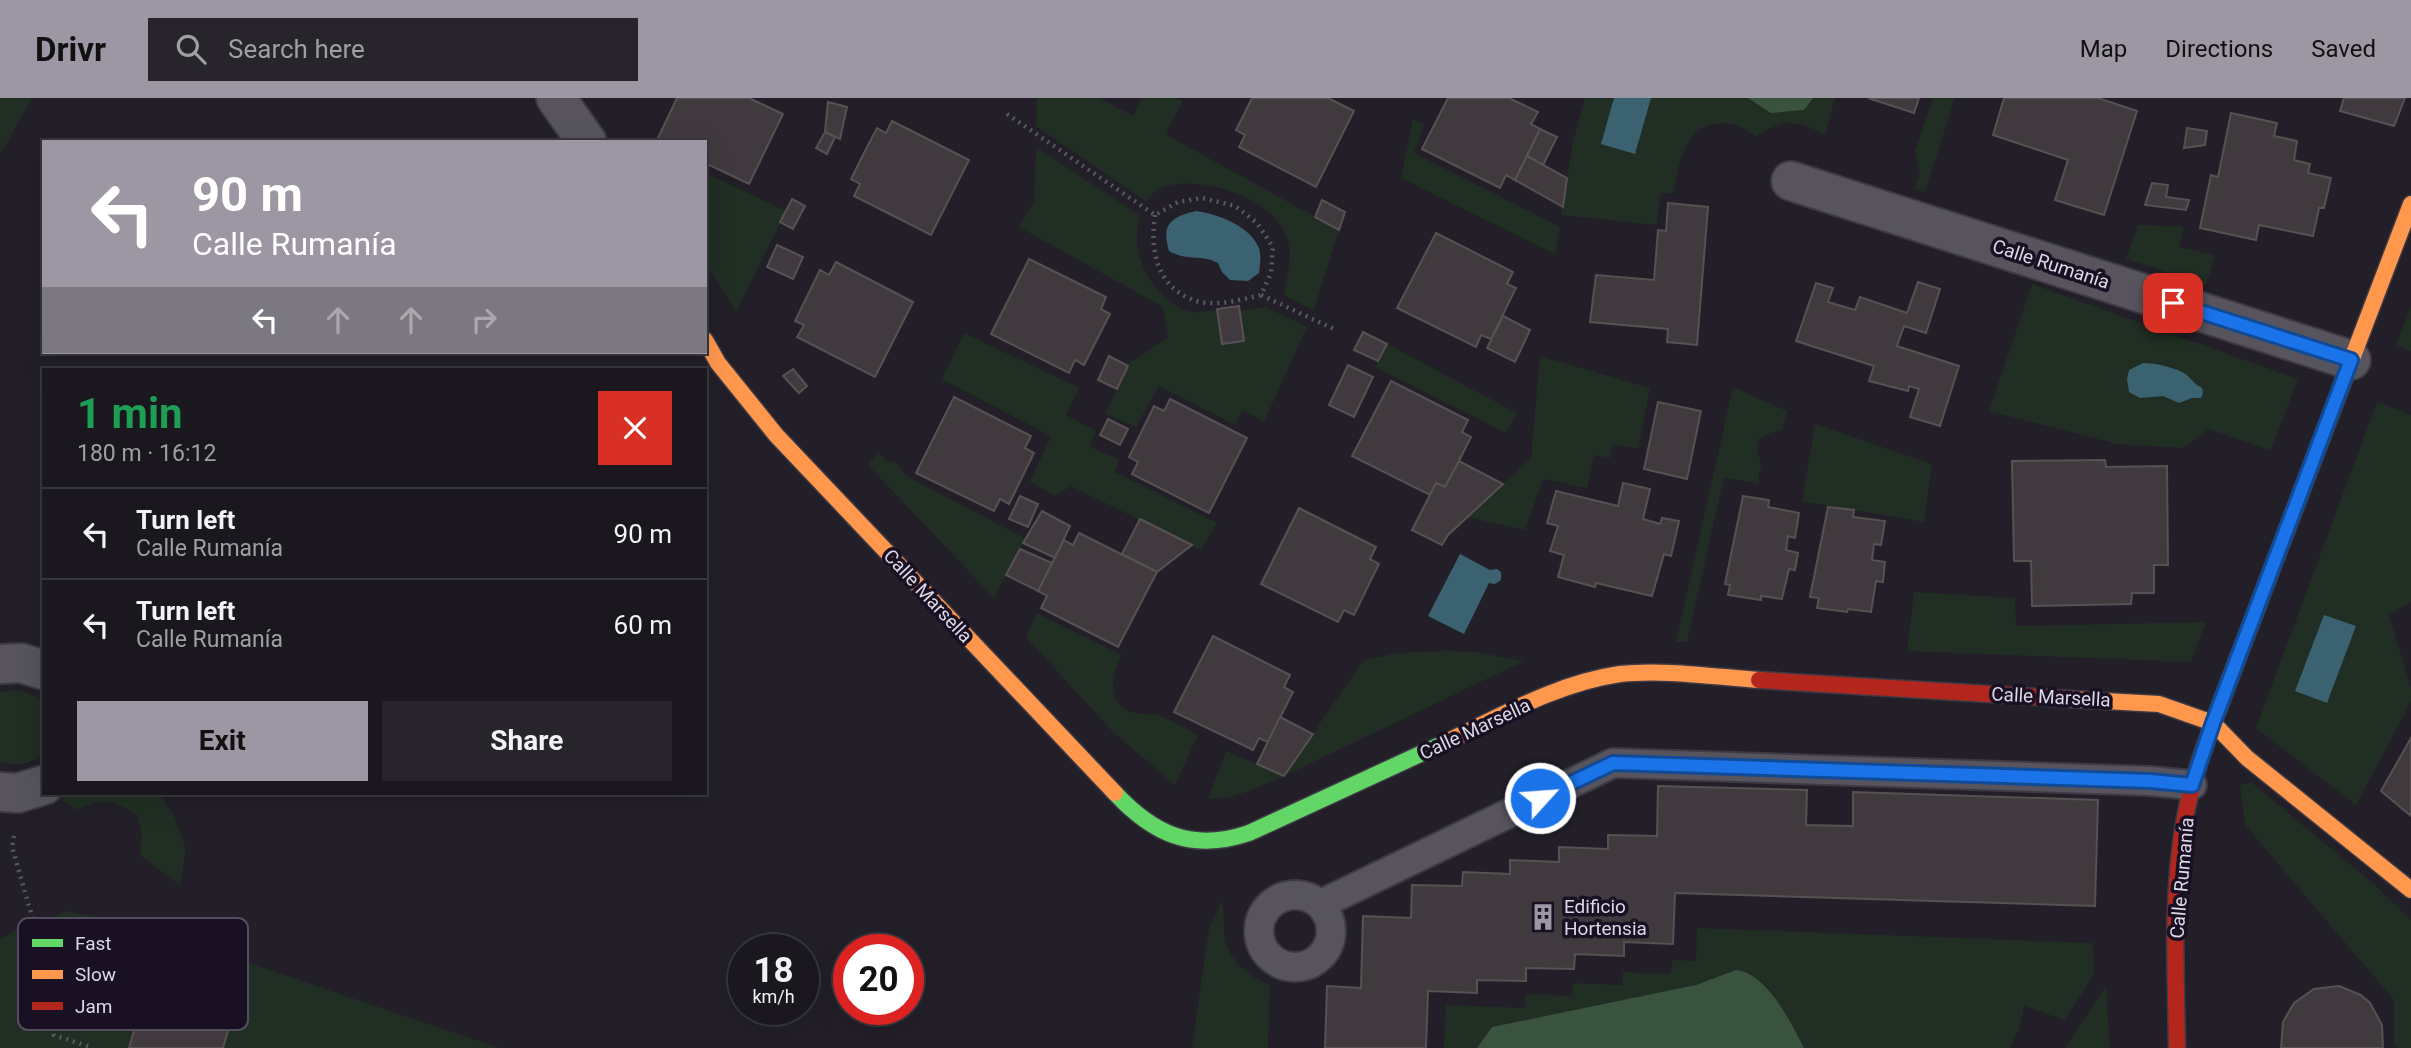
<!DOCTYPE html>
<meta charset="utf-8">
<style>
:root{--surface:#1a171f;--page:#27242c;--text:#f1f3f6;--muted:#9f9fa4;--line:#38363d;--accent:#9c97a3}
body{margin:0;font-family:Roboto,sans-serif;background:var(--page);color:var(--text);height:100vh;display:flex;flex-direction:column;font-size:26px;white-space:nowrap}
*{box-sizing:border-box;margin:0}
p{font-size:23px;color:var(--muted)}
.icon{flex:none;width:38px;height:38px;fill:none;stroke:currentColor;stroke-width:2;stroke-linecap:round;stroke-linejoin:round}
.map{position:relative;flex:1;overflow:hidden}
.drawer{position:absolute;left:42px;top:270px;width:665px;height:427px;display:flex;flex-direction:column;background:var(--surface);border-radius:0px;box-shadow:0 7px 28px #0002,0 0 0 2px var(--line)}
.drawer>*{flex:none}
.top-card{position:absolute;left:42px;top:42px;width:665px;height:214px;border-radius:0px;box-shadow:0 7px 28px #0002,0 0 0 2px var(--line);background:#9c97a3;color:#fff;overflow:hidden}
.speed{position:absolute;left:728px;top:836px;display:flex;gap:14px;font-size:35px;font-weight:700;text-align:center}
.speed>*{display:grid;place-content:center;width:91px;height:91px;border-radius:50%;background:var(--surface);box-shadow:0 7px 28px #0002,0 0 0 2px var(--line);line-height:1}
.speed small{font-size:18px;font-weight:400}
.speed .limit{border:10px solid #d22;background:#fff;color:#111}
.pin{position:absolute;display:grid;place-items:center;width:60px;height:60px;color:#fff;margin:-30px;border-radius:14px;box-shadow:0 4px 10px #0006}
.me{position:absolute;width:77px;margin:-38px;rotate:64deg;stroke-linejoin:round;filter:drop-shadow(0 0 5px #0008)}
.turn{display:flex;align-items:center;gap:24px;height:147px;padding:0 35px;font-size:32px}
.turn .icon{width:91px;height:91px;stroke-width:2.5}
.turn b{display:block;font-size:49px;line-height:60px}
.lanes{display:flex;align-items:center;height:66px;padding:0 35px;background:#0003;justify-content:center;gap:35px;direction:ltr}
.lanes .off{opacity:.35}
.round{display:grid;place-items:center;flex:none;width:74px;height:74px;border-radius:0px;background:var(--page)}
.summary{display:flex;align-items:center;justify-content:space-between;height:119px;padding:0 35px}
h1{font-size:42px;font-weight:700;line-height:52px;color:#1e9e55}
.cta{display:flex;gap:14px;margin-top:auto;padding:14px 35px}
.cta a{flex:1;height:80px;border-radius:0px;background:var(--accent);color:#111;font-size:28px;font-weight:700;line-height:80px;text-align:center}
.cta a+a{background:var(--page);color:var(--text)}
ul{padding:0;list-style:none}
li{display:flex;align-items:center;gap:21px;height:91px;padding:0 35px;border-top:2px solid var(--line)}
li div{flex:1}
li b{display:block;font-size:26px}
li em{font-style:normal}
header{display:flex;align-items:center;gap:42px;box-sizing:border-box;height:98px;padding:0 35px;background:var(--accent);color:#111}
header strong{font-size:33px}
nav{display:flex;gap:38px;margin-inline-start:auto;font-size:24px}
.search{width:490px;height:63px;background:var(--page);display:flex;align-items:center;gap:18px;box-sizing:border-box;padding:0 24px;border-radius:0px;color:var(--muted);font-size:26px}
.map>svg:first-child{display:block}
.green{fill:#202e23}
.forest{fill:#39533f}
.water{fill:#3b6271}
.building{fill:#403a3e;stroke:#575153;stroke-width:2}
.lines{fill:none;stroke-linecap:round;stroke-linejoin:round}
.lane-casing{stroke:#3e3a43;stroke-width:32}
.street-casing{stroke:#3e3a43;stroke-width:42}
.fast-casing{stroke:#3e3a43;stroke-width:19}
.slow-casing{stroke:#3e3a43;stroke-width:19}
.jam-casing{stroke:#3e3a43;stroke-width:19}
.path{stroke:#5a585f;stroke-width:4.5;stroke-dasharray:2 5;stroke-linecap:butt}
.lane{stroke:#57545d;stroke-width:28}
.street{stroke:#57545d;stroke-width:38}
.fast{stroke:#63d668;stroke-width:16}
.slow{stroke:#ff974d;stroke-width:16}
.jam{stroke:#b3261e;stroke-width:16}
.route-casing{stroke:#114b97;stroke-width:18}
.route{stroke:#1a73e8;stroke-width:12}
.labels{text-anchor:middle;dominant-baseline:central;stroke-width:7;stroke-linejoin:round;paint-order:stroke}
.street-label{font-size:19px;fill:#ddd8e5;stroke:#191123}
.poi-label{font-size:19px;fill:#ddd8e5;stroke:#191123;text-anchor:start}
.key{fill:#191123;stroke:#544d5d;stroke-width:2}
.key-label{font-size:19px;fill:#ddd8e5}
</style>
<header>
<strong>Drivr</strong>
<div class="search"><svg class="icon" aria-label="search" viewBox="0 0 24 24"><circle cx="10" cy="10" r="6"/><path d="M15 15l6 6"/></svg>Search here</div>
<nav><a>Map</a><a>Directions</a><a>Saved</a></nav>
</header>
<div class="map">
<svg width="2411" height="950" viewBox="0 0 2411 950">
<rect width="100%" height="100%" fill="#231f29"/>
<g class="green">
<polygon points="0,0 32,0 0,57"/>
<path d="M1037 0H1100L1133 18 1142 0H1177L1183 3 1165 36 1339 132 1314 212 1284 197C1286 180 1293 161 1288 143 1277 100 1201 76 1163 89 1156 91 1151 98 1146 103L1036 28Z"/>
<path d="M1585 0H1835L1825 37C1798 21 1781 21 1756 39 1737 21 1704 19 1689 43 1679 58 1677 79 1673 96L1660 95 1657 127 1561 117 1573 44Z"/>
<polygon points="1933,0 1955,0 1925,94 1914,91 1920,76 1915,54"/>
<polygon points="1413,21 1424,26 1414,55 1560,129 1555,156 1401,80"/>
<path d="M1036 49 1139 117C1138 128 1136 140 1138 151 1141 174 1162 203 1184 212 1194 216 1206 214 1217 211L1222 246 1244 243 1240 213 1266 209 1307 229 1264 324 1242 312 1235 327 1159 288 1136 329 1105 316 1129 265 1168 240 1163 209 1019 129 1034 103Z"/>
<polygon points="705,75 786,113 736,214 705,164"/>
<polygon points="2138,127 2184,129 2179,149 2215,157 2206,187 2126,161"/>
<polygon points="2032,186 2298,281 2271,352 2209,331 2183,350 2117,346 1989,313"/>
<polygon points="2411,209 2411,253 2396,247"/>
<polygon points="964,235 1079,290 1066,317 1096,333 1089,348 1119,362 1115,374 1217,425 1201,452 1071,388 1055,398 1030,384 1051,338 942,281"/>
<polygon points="1387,246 1517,315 1506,335 1375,269"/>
<polygon points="1540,258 1650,290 1638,351 1612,346 1610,360 1594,357 1587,390 1543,381 1525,432 1467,419 1531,360"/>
<polygon points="1733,289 1787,313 1782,332 1770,335 1759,341 1757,352 1762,369 1758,377 1759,386 1724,379 1687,544 1676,544"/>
<polygon points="2377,304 2411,317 2411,504 2389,517 2411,590 2411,604 2356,707 2256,630"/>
<polygon points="1815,326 1932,366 1924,424 1802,403"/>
<polygon points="878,354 887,363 897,365 905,377 1026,441 994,500 868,367"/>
<polygon points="1914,494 2015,500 2016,528 2206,524 2191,564 1907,553"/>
<path d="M1037 515 1122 557C1108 582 1108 613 1142 616 1148 617 1152 615 1158 617 1172 622 1185 630 1198 637L1175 687 1113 634 1026 539Z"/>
<path d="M1447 553 1474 554 1524 563 1284 678C1259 689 1236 701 1208 701L1226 653 1284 677 1363 563 1397 555Z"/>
<path d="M14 592C24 593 38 596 43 607 45 612 44 622 44 628 44 635 46 645 44 651 38 667 13 668 0 664V594Z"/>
<polygon points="2252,685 2374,786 2411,822 2411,950 2397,950 2394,946 2394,902 2245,727 2240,686"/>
<path d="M71 695H159L174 718 186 751 180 787 140 757 142 734 137 717C113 702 102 700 77 712L59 701Z"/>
<path d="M1222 803C1225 816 1223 829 1225 842 1230 864 1250 879 1270 887L1268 950H1192L1209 830Z"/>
<polygon points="68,813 153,833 500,950 0,950 0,842 13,834"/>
<polygon points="1697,830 2093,845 2094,876 2065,922 2024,908 2019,931 2010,950 1444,950 1446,907 1525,910 1526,896 1572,898 1573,885 1622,887 1623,874 1671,876 1672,862 1696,863"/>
<polygon points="2106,888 2110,950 2065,950"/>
</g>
<g class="forest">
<polygon points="1748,0 1813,0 1804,12 1771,15"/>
<path d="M1736 872C1767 875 1791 925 1804 950H1477L1492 929 1696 887Z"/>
</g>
<g class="water">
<polygon points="1614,0 1651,0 1635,56 1601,46"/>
<path d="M1196 113C1217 116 1248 127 1258 148 1262 156 1260 166 1259 175L1248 183 1230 182 1222 174 1218 165C1202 156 1189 164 1169 153 1161 126 1171 119 1196 113Z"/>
<path d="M2143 265C2156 265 2172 269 2184 275 2191 279 2193 286 2202 290L2203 295 2201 300H2192L2179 305 2163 298 2140 300 2129 294 2127 281 2129 272Z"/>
<polygon points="1460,456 1490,472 1497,471 1501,474 1501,482 1495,486 1489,485 1464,536 1428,518"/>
<polygon points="2324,517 2356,528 2327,605 2295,593"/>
</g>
<g class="building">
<polygon points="677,0 749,0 783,16 749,86 705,65 705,44 661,44 657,42"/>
<polygon points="1252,0 1328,0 1354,13 1316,89 1239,49 1245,37 1236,32"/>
<polygon points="1448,0 1509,0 1538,14 1531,26 1540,31 1515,82 1506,77 1500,90 1422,51"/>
<polygon points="1868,0 1919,0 1914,15"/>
<polygon points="2004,0 2098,0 2137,13 2104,117 2055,102 2068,62 1993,37"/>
<polygon points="2344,0 2405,0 2394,28 2340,13"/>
<polygon points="828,4 847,9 840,41 825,34"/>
<polygon points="2231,15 2277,25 2274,38 2297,43 2294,62 2310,66 2308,75 2331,80 2324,110 2319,110 2313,138 2259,127 2256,142 2200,130 2211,77 2218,79"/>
<polygon points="892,23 969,62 931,137 854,98 860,86 851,81 865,53 877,30 886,35"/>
<polygon points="2187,30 2207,33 2205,47 2184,50"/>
<polygon points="1540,31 1557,39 1543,67 1527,58"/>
<polygon points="825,34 835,39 827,56 816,50"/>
<polygon points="1527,58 1567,80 1563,109 1515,82"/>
<polygon points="2152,85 2168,87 2166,99 2189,102 2186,112 2145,107"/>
<polygon points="792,101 805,108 793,131 780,124"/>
<polygon points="1322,102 1345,114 1339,132 1315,119"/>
<polygon points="1668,105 1708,109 1697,247 1667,244 1668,231 1590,224 1596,177 1654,182 1658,132 1666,133"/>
<polygon points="1436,135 1513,174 1507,186 1516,190 1491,241 1481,237 1476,249 1397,210"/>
<polygon points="777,147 803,159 793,181 767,169"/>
<polygon points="1029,161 1106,199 1101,211 1110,216 1084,267 1075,262 1069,275 991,236"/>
<polygon points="836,164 913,204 875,279 797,239 804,227 795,223 820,172 829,177"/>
<polygon points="1918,184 1940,191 1926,235 1904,228 1897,248 1959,268 1940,328 1910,319 1919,291 1909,288 1908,293 1869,283 1874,268 1796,243 1816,185 1833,190 1828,204 1855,212 1860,199 1907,215"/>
<polygon points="1239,208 1244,243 1222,246 1217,211"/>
<polygon points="1503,218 1530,232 1515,264 1487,250"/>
<polygon points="1363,234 1387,246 1378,263 1354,252"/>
<polygon points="1109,258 1128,268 1117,291 1098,282"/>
<polygon points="1348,267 1373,279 1354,319 1329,307"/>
<polygon points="793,271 807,288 799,295 783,278"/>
<polygon points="1391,283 1468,322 1462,334 1471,339 1459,363 1445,389 1436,385 1430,397 1352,358"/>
<polygon points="954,299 1031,338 1025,350 1034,355 1009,406 1000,401 994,413 916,375"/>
<polygon points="1170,301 1247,340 1209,415 1132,376 1138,364 1129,359 1154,308 1164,313"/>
<polygon points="1658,304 1701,313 1687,381 1644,371"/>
<polygon points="1108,321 1128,331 1120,347 1100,337"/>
<polygon points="2105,362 2106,369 2167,368 2168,467 2154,467 2154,495 2132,495 2131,506 2032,508 2031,463 2014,463 2012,363"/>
<polygon points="1459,363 1503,386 1448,437 1442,447 1412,432 1436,385 1445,389"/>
<polygon points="1623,385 1650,391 1643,421 1660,426 1662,420 1679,423 1671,458 1664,456 1652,498 1596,485 1595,489 1558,479 1564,457 1550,453 1558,428 1547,425 1556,393 1618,408"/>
<polygon points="1020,398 1038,406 1028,429 1009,421"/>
<polygon points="1743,398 1769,402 1768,409 1799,415 1795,440 1788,438 1786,452 1798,455 1795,472 1789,471 1782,501 1761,498 1761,502 1728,497 1730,487 1725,486"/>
<polygon points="1828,409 1854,412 1853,419 1885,423 1881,447 1874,446 1872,462 1885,464 1883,484 1876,483 1871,514 1848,511 1847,514 1817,510 1819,500 1810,499"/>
<polygon points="1299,410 1376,449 1370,461 1379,466 1354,517 1344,512 1338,524 1261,486"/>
<polygon points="1042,413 1070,428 1055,460 1023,445"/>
<polygon points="1140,421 1192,447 1157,474 1122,456"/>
<polygon points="1079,435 1157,474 1118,549 1041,510 1047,498 1038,493 1052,465 1064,442 1073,447"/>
<polygon points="1020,451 1052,465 1038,493 1006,477"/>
<polygon points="1213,538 1290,577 1284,589 1293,594 1268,644 1259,640 1253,652 1174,614"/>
<polygon points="1280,619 1313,636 1284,678 1257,666"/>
<polygon points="2411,640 2411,718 2381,693"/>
<polygon points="1658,688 1807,692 1806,727 1853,728 1853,694 2098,702 2095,808 1675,795 1673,846 1624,844 1624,858 1575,856 1574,871 1526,870 1526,883 1477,882 1477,895 1428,893 1426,950 1325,950 1327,888 1361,890 1363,818 1411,820 1412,787 1462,788 1463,774 1510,776 1510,762 1559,764 1559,749 1608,751 1608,737 1657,738"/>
<polygon points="153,868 239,895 223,950 129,950"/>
<polygon points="2339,888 2361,897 2370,905 2382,927 2383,950 2281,950 2283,924 2294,905 2314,891"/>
</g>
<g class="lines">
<defs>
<g id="lane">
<circle cx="1295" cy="833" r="36"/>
<polyline points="1321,806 1613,665 2150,683 2192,687"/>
</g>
<g id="street">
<polyline points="556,0 587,44"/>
<polyline points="1791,83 2351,262"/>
<polyline points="0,566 21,565 44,572"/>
<polyline points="0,694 18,695 44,687"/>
</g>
<path id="fast" d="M1115 695C1154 737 1193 754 1249 735L1442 646"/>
<g id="slow">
<polyline points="705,242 718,265 776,337 1115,695"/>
<polyline points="2069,601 2159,606 2213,625 2247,660 2411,792"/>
<polyline points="2220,607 2411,106"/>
<path d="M1442 646C1499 619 1557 585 1620 576 1662 571 1716 579 1759 582"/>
</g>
<g id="jam">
<polyline points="1759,582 2069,601"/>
<path d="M2177 950C2176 873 2171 796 2185 720 2192 681 2206 644 2220 607"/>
</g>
</defs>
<use href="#lane" class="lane-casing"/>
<use href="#street" class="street-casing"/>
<use href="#fast" class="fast-casing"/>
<use href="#slow" class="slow-casing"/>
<use href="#jam" class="jam-casing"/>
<g class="path">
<polyline points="1007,16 1155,117 1178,104 1202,100 1235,108 1257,125 1273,149 1271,175 1261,197 1336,232"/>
<path d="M1155 117C1150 150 1156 187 1191 201 1211 210 1241 202 1261 197"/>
<polyline points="14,738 12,749 36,832 54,937 93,950"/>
</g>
<use href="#lane" class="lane"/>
<use href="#street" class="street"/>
<use href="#fast" class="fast"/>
<use href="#slow" class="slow"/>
<use href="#jam" class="jam"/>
</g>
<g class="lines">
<defs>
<polyline id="route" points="1540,700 1613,665 2150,683 2192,687 2213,625 2351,262 2173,205"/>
</defs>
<use href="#route" class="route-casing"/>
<use href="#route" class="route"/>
</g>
<defs>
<symbol id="building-bare" viewBox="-9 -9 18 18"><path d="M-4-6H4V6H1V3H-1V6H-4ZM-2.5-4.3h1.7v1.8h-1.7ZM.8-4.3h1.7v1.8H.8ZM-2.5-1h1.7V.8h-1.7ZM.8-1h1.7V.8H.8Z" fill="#9c97a3" stroke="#191123" stroke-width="2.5" paint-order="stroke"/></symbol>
</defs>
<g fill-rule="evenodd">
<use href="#building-bare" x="1524" y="800" width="38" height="38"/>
</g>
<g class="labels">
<g class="street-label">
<text transform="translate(2051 166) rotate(18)">Calle Rumanía</text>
<text transform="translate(928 498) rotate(47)">Calle Marsella</text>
<text transform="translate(2051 599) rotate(3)">Calle Marsella</text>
<text transform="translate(1475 631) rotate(-25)">Calle Marsella</text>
<text transform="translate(2182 780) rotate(-85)">Calle Rumanía</text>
</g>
<g class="poi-label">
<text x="1564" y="808">Edificio<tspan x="1564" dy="22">Hortensia</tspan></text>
</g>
</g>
<rect x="18" y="820" width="230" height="112" rx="10" class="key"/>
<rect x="32" y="841" width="31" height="8" fill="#63d668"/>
<rect x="32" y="872" width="31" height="9" fill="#ff974d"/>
<rect x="32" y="904" width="31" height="8" fill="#b3261e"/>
<g class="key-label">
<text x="75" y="852">Fast</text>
<text x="75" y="883">Slow</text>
<text x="75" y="915">Jam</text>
</g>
</svg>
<div class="speed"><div>18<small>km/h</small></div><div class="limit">20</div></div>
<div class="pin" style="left:2173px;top:205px;background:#d93025"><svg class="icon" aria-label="arrive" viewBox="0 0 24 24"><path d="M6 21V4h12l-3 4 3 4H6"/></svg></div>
<svg class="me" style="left:1540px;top:700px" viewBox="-20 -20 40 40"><circle r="17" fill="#1a73e8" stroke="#fff" stroke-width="3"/><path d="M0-11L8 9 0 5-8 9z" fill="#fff"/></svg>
<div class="top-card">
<div class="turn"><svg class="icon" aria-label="left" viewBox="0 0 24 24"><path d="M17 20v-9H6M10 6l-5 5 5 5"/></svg><div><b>90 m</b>Calle Rumanía</div></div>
<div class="lanes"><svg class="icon" aria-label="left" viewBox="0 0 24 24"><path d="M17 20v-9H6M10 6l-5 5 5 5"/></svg><svg class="icon off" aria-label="ahead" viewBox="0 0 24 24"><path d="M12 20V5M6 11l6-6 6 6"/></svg><svg class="icon off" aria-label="ahead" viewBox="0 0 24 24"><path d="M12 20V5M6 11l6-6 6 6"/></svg><svg class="icon off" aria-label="right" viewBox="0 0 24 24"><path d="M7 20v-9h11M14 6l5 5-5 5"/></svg></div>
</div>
<section class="drawer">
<div class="summary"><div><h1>1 min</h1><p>180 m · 16:12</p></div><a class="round" style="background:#d93025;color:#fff"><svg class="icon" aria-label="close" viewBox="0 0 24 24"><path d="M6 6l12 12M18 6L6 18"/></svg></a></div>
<ul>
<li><svg class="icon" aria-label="left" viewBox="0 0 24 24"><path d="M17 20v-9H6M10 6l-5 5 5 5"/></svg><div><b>Turn left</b><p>Calle Rumanía</p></div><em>90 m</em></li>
<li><svg class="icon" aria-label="left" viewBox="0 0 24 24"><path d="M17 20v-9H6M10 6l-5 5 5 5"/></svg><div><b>Turn left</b><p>Calle Rumanía</p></div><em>60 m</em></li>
</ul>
<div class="cta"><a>Exit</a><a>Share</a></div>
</section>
</div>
